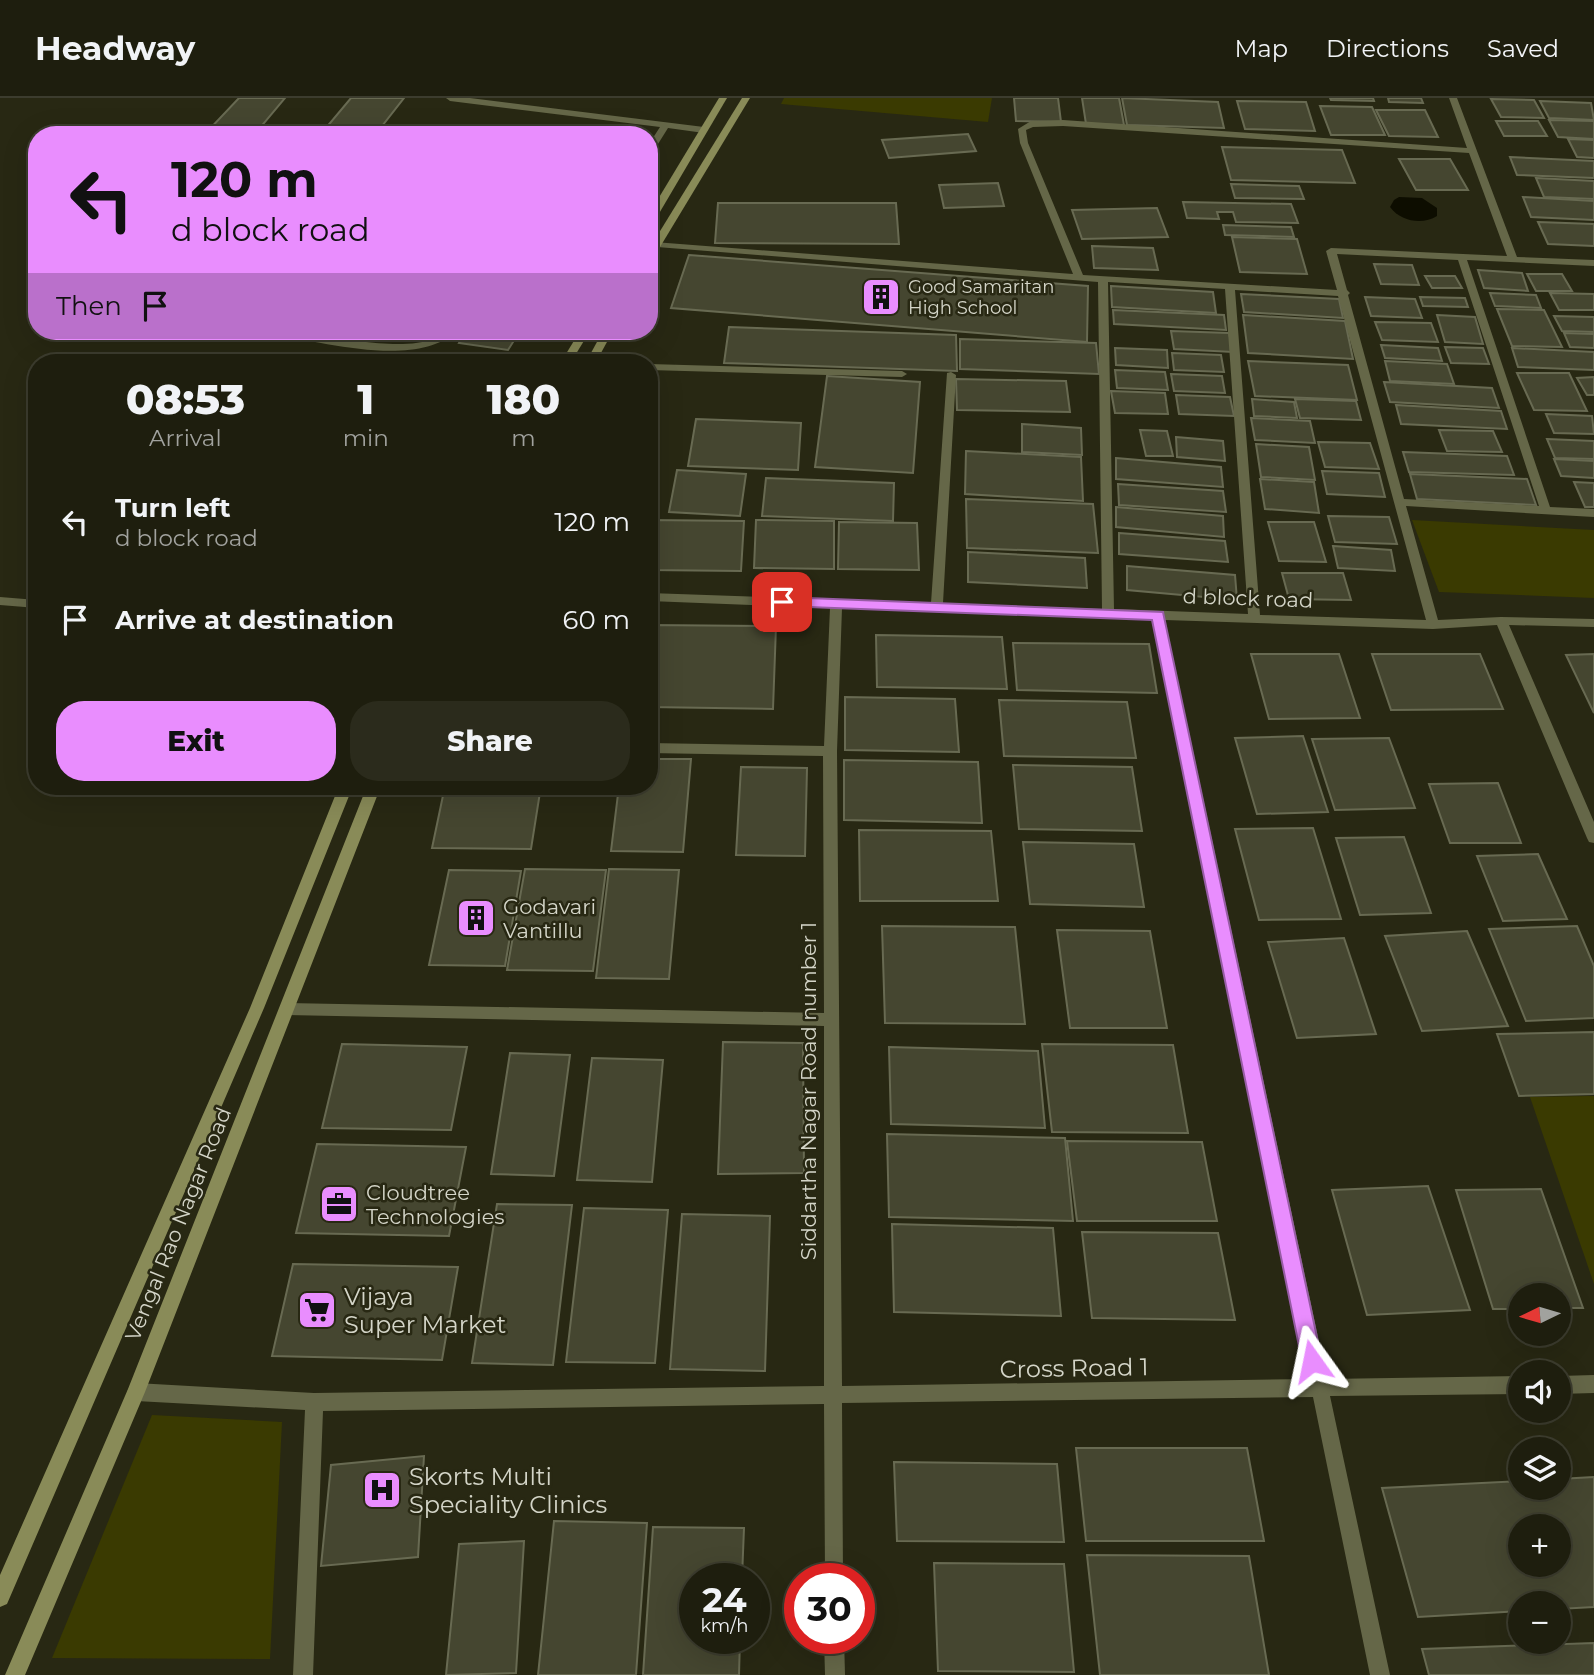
<!DOCTYPE html>
<meta charset="utf-8">
<style>
:root{--surface:#1e1e0e;--page:#2b2b1c;--text:#f1f3f6;--muted:#a1a29e;--line:#3c3c2e;--accent:#e98dfe}
body{margin:0;font-family:Montserrat,sans-serif;background:var(--page);color:var(--text);height:100vh;display:flex;flex-direction:column;font-size:26px;white-space:nowrap}
*{box-sizing:border-box;margin:0}
p{font-size:23px;color:var(--muted)}
.icon{flex:none;width:38px;height:38px;fill:none;stroke:currentColor;stroke-width:2;stroke-linecap:round;stroke-linejoin:round}
.map{position:relative;flex:1;overflow:hidden}
.panel{position:absolute;left:28px;top:256px;width:630px;height:441px;display:flex;flex-direction:column;background:var(--surface);border-radius:28px;box-shadow:0 7px 28px #0002,0 0 0 2px var(--line)}
.panel>*{flex:none}
.banner{position:absolute;left:28px;top:28px;width:630px;height:214px;border-radius:28px;box-shadow:0 7px 28px #0002,0 0 0 2px var(--line);background:#e98dfe;color:#111;overflow:hidden}
.needle{width:46px;rotate:265deg}
.buttons{position:absolute;left:1508px;top:1185px;display:grid;gap:14px}
.buttons a{display:grid;place-items:center;width:63px;height:63px;border-radius:50%;background:var(--surface);box-shadow:0 7px 28px #0002,0 0 0 2px var(--line);font-size:35px}
.speed{position:absolute;left:679px;top:1465px;display:flex;gap:14px;font-size:35px;font-weight:700;text-align:center}
.speed>*{display:grid;place-content:center;width:91px;height:91px;border-radius:50%;background:var(--surface);box-shadow:0 7px 28px #0002,0 0 0 2px var(--line);line-height:1}
.speed small{font-size:18px;font-weight:400}
.speed .limit{border:10px solid #d22;background:#fff;color:#111}
.pin{position:absolute;display:grid;place-items:center;width:60px;height:60px;color:#fff;margin:-30px;border-radius:14px;box-shadow:0 4px 10px #0006}
.me{position:absolute;width:77px;margin:-38px;rotate:348deg;stroke-linejoin:round;filter:drop-shadow(0 0 5px #0008)}
.turn{display:flex;align-items:center;gap:24px;height:147px;padding:0 28px;font-size:32px}
.turn .icon{width:91px;height:91px;stroke-width:2.5}
.turn b{display:block;font-size:49px;line-height:60px}
.then{display:flex;align-items:center;height:66px;padding:0 28px;background:#0003;gap:14px;font-size:26px}
.eta{display:flex;justify-content:space-evenly;align-items:center;height:119px;text-align:center}
.eta b{font-size:42px;font-weight:800;line-height:49px}
.button{display:flex;gap:14px;margin-top:auto;padding:14px 28px}
.button a{flex:1;height:80px;border-radius:28px;background:var(--accent);color:#111;font-size:28px;font-weight:800;line-height:80px;text-align:center}
.button a+a{background:var(--page);color:var(--text)}
ul{padding:0;list-style:none}
li{display:flex;align-items:center;gap:21px;height:98px;padding:0 28px}
li div{flex:1}
li b{display:block;font-size:26px}
li em{font-style:normal}
header{display:flex;align-items:center;gap:42px;box-sizing:border-box;height:98px;padding:0 35px;background:var(--surface);border-bottom:2px solid var(--line)}
header strong{font-size:33px}
nav{display:flex;gap:38px;margin-inline-start:auto;font-size:24px}
.map>svg:first-child{display:block}
.green{fill:#3a3a01}
.water{fill:#0d0d00}
.building{fill:#454630;stroke:#686a52;stroke-width:2;fill-rule:evenodd}
.lines{fill:none;stroke-linecap:round;stroke-linejoin:round}
.lane{fill:#656748;fill-rule:evenodd}
.street{fill:#656748;fill-rule:evenodd}
.secondary{fill:#898b58;fill-rule:evenodd}
.route{fill:#e98dfe;stroke:#975ca5;stroke-width:2}
.labels{text-anchor:middle;dominant-baseline:central;stroke-width:5;stroke-linejoin:round;paint-order:stroke}
.far-poi-label{font-size:18px;fill:#d4d5c8;stroke:#282813;text-anchor:start}
.street-label{font-size:21px;fill:#d4d5c8;stroke:#282813}
.poi-label{font-size:21px;fill:#d4d5c8;stroke:#282813;text-anchor:start}
.near-poi-label{font-size:24px;fill:#d4d5c8;stroke:#282813;text-anchor:start}
.near-street-label{font-size:24px;fill:#d4d5c8;stroke:#282813}
</style>
<header>
<strong>Headway</strong>
<nav><a>Map</a><a>Directions</a><a>Saved</a></nav>
</header>
<div class="map">
<svg width="1594" height="1577" viewBox="0 0 1594 1577">
<rect width="100%" height="100%" fill="#282813"/>
<g class="green">
<polygon points="784,0 992,0 988,24 781,6"/>
<polygon points="1412,422 1594,432 1594,500 1439,494"/>
<polygon points="1594,998 1594,1186 1530,999"/>
<polygon points="152,1317 282,1324 270,1561 52,1560"/>
</g>
<path class="water" d="M1399 99 1422 100 1437 110V118C1423 127 1401 124 1390 109L1394 102Z"/>
<g class="building">
<polygon points="239,0 285,0 254,37 204,37"/>
<polygon points="351,0 404,0 375,37 320,37"/>
<polygon points="1014,0 1058,0 1061,24 1016,23"/>
<polygon points="1082,0 1119,0 1124,27 1086,26"/>
<polygon points="1122,0 1218,4 1224,30 1127,27"/>
<polygon points="1330,0 1373,0 1374,3 1331,2"/>
<polygon points="1388,0 1421,0 1423,5 1389,4"/>
<polygon points="1491,1 1534,2 1544,20 1501,19"/>
<polygon points="1237,3 1306,4 1315,33 1245,31"/>
<polygon points="1540,3 1591,5 1594,22 1549,20"/>
<polygon points="1320,8 1372,9 1385,37 1331,37"/>
<polygon points="1376,12 1425,12 1438,39 1389,38"/>
<polygon points="1549,22 1594,23 1594,41 1558,39"/>
<polygon points="1496,23 1538,23 1547,38 1504,38"/>
<polygon points="968,36 976,53 889,60 882,42"/>
<polygon points="1568,41 1594,42 1594,60 1577,59"/>
<polygon points="1222,49 1342,52 1355,85 1231,82"/>
<polygon points="1510,59 1594,63 1594,80 1517,77"/>
<polygon points="1399,61 1450,61 1468,92 1416,92"/>
<polygon points="1536,80 1594,83 1594,101 1544,99"/>
<polygon points="998,85 1004,108 944,110 939,87"/>
<polygon points="1231,86 1299,88 1304,101 1235,100"/>
<polygon points="1523,99 1594,103 1594,122 1531,119"/>
<polygon points="1183,104 1291,106 1298,125 1236,124 1233,114 1217,114 1219,121 1187,120"/>
<polygon points="718,105 896,105 899,146 715,145"/>
<polygon points="1157,110 1168,139 1082,141 1072,112"/>
<polygon points="1538,124 1594,126 1594,148 1548,146"/>
<polygon points="1223,127 1291,129 1294,139 1225,137"/>
<polygon points="1232,139 1297,141 1307,176 1240,174"/>
<polygon points="1092,148 1153,150 1158,172 1094,170"/>
<polygon points="689,157 1088,188 1087,244 671,210"/>
<polygon points="1374,166 1412,167 1419,187 1381,186"/>
<polygon points="1478,172 1522,175 1528,193 1484,190"/>
<polygon points="1527,176 1562,176 1572,193 1536,193"/>
<polygon points="1425,178 1455,178 1462,190 1432,190"/>
<polygon points="1111,188 1213,194 1216,215 1112,209"/>
<polygon points="1490,195 1536,197 1541,210 1495,208"/>
<polygon points="1550,195 1594,196 1594,212 1559,212"/>
<polygon points="1241,196 1339,201 1343,220 1244,214"/>
<polygon points="1365,199 1415,201 1422,220 1371,218"/>
<polygon points="1420,199 1465,200 1468,209 1423,208"/>
<polygon points="1497,211 1544,212 1562,249 1512,248"/>
<polygon points="1113,212 1224,217 1226,232 1114,226"/>
<polygon points="1243,217 1345,223 1353,261 1248,255"/>
<polygon points="1437,217 1475,219 1483,246 1445,244"/>
<polygon points="1554,218 1594,219 1594,234 1562,233"/>
<polygon points="1375,224 1431,225 1438,244 1382,242"/>
<polygon points="729,229 956,237 957,273 724,265"/>
<polygon points="134,233 178,233 171,243 129,239"/>
<polygon points="466,233 520,233 508,252 459,245"/>
<polygon points="1171,233 1229,235 1233,254 1174,251"/>
<polygon points="1564,235 1594,236 1594,250 1570,249"/>
<polygon points="960,241 1096,245 1099,276 960,271"/>
<polygon points="1381,247 1438,250 1442,263 1385,260"/>
<polygon points="1445,249 1483,250 1489,266 1451,265"/>
<polygon points="1115,250 1167,252 1168,270 1116,267"/>
<polygon points="1512,250 1594,254 1594,272 1518,269"/>
<polygon points="243,255 324,264 236,264"/>
<polygon points="1172,255 1221,257 1224,274 1174,272"/>
<polygon points="1248,263 1348,267 1357,302 1255,298"/>
<polygon points="1385,263 1447,266 1454,286 1390,283"/>
<polygon points="1115,272 1165,274 1168,292 1117,290"/>
<polygon points="1517,275 1569,275 1587,313 1534,312"/>
<polygon points="1171,276 1222,278 1225,295 1174,293"/>
<polygon points="827,278 920,284 913,375 815,369"/>
<polygon points="1594,279 1594,297 1587,297 1577,280"/>
<polygon points="956,281 1066,283 1070,314 957,312"/>
<polygon points="1384,284 1492,290 1499,310 1390,304"/>
<polygon points="1111,293 1165,295 1168,316 1115,315"/>
<polygon points="1176,297 1230,299 1234,318 1179,316"/>
<polygon points="1252,301 1294,304 1297,320 1254,318"/>
<polygon points="1295,301 1356,303 1361,322 1300,320"/>
<polygon points="1396,307 1501,313 1507,331 1401,326"/>
<polygon points="1546,316 1592,318 1594,336 1554,335"/>
<polygon points="1251,320 1310,323 1315,345 1255,342"/>
<polygon points="696,321 801,325 798,372 688,368"/>
<polygon points="1022,326 1081,330 1082,357 1022,354"/>
<polygon points="1140,332 1167,333 1173,358 1146,358"/>
<polygon points="1439,332 1493,333 1502,354 1447,353"/>
<polygon points="1176,339 1223,343 1225,363 1177,359"/>
<polygon points="1547,341 1594,343 1594,361 1555,360"/>
<polygon points="1318,344 1370,345 1379,371 1325,369"/>
<polygon points="1256,346 1309,349 1315,382 1261,379"/>
<polygon points="966,353 1081,359 1083,403 965,396"/>
<polygon points="1403,354 1507,358 1514,377 1409,374"/>
<polygon points="1116,360 1221,369 1223,389 1116,381"/>
<polygon points="1554,361 1594,363 1594,380 1561,378"/>
<polygon points="677,372 746,376 740,418 669,414"/>
<polygon points="1322,373 1379,375 1385,399 1327,396"/>
<polygon points="1410,376 1527,381 1536,407 1417,401"/>
<polygon points="766,380 894,385 893,423 762,418"/>
<polygon points="1260,381 1314,384 1319,415 1265,411"/>
<polygon points="1574,384 1594,385 1594,409 1585,409"/>
<polygon points="1118,386 1223,393 1226,414 1119,407"/>
<polygon points="966,401 1093,406 1098,455 967,450"/>
<polygon points="1116,409 1223,418 1224,439 1116,429"/>
<polygon points="1328,418 1389,419 1397,446 1335,444"/>
<polygon points="649,422 744,423 741,473 649,472"/>
<polygon points="756,422 834,423 834,471 754,470"/>
<polygon points="839,424 917,425 919,472 838,471"/>
<polygon points="1268,424 1314,424 1326,464 1279,463"/>
<polygon points="1119,435 1225,443 1228,464 1119,456"/>
<polygon points="1333,448 1391,452 1395,473 1338,470"/>
<polygon points="968,454 1085,460 1087,490 968,484"/>
<polygon points="1127,468 1235,477 1237,502 1127,492"/>
<polygon points="1282,475 1343,475 1351,502 1289,501"/>
<polygon points="649,527 776,528 773,611 649,609"/>
<polygon points="876,537 1002,539 1007,591 877,589"/>
<polygon points="1013,545 1149,546 1157,595 1017,592"/>
<polygon points="1251,556 1339,556 1360,620 1269,621"/>
<polygon points="1372,556 1480,556 1503,611 1391,612"/>
<polygon points="1594,556 1594,615 1566,557"/>
<polygon points="845,599 955,601 959,654 845,652"/>
<polygon points="999,602 1127,604 1136,660 1004,658"/>
<polygon points="1303,638 1328,714 1257,716 1235,640"/>
<polygon points="1389,640 1415,710 1335,712 1312,641"/>
<polygon points="649,661 691,661 683,754 611,753 619,688 649,688"/>
<polygon points="844,662 978,664 982,725 844,722"/>
<polygon points="1013,667 1132,669 1142,733 1019,731"/>
<polygon points="741,669 807,670 805,758 736,757"/>
<polygon points="1498,685 1521,745 1450,745 1429,686"/>
<polygon points="445,688 541,688 531,751 432,750"/>
<polygon points="1313,730 1341,821 1259,822 1235,731"/>
<polygon points="859,732 991,733 998,803 860,803"/>
<polygon points="1404,739 1431,815 1360,817 1336,740"/>
<polygon points="1023,744 1134,746 1144,809 1030,806"/>
<polygon points="1538,756 1567,821 1503,823 1477,758"/>
<polygon points="525,771 606,772 593,873 507,872"/>
<polygon points="609,771 679,772 669,881 596,880"/>
<polygon points="449,772 521,773 505,868 429,867"/>
<polygon points="882,828 1015,829 1025,926 885,925"/>
<polygon points="1577,828 1594,868 1594,920 1526,923 1489,831"/>
<polygon points="1057,832 1150,833 1167,930 1070,930"/>
<polygon points="1467,833 1508,928 1422,933 1385,838"/>
<polygon points="1344,840 1376,936 1297,940 1268,844"/>
<polygon points="1594,934 1594,996 1519,998 1497,936"/>
<polygon points="723,944 803,945 804,1075 718,1076"/>
<polygon points="342,946 467,949 451,1032 322,1030"/>
<polygon points="1042,946 1173,947 1188,1035 1052,1034"/>
<polygon points="889,949 1038,953 1045,1030 891,1026"/>
<polygon points="510,955 570,957 554,1078 491,1076"/>
<polygon points="592,960 663,962 652,1084 577,1082"/>
<polygon points="887,1036 1065,1040 1073,1123 889,1119"/>
<polygon points="1067,1043 1202,1044 1217,1123 1077,1123"/>
<polygon points="317,1046 466,1049 449,1138 296,1135"/>
<polygon points="1428,1088 1470,1212 1367,1217 1332,1092"/>
<polygon points="1541,1091 1583,1210 1559,1210 1559,1197 1521,1197 1521,1211 1493,1211 1456,1092"/>
<polygon points="497,1106 572,1107 553,1267 472,1265"/>
<polygon points="584,1110 668,1112 655,1265 566,1264"/>
<polygon points="682,1116 770,1118 765,1273 670,1271"/>
<polygon points="892,1126 1053,1130 1061,1218 894,1214"/>
<polygon points="1082,1134 1218,1135 1235,1222 1092,1220"/>
<polygon points="293,1166 458,1169 442,1262 272,1258"/>
<polygon points="1076,1350 1247,1350 1264,1443 1086,1443"/>
<polygon points="424,1358 418,1459 321,1468 331,1367"/>
<polygon points="894,1364 1057,1366 1064,1444 897,1443"/>
<path d="M1594 1379V1509L1559 1511V1505H1521V1513L1418 1519 1382 1390 1521 1383V1390H1559V1381ZM1521 1428H1559V1466H1521Z"/>
<polygon points="554,1423 647,1425 636,1577 538,1577"/>
<polygon points="653,1429 744,1430 742,1480 695,1480 695,1540 740,1540 739,1577 643,1577"/>
<polygon points="524,1443 516,1575 446,1577 459,1446"/>
<polygon points="1087,1457 1249,1458 1269,1577 1100,1577"/>
<polygon points="934,1465 1064,1466 1074,1574 938,1573"/>
<polygon points="1594,1545 1594,1577 1429,1577 1422,1551"/>
</g>
<g class="lines">
<g class="lane">
<polygon points="446,0 470,0 704,29 708,32 704,35 668,30 653,54 649,57 649,46 660,29 450,3"/>
<path d="M268 233C310 231 351 246 393 246 406 246 420 246 431 241 443 237 442 232 456 233 418 271 321 244 273 236Z"/>
<polygon points="0,499 37,502 37,510 0,507"/>
</g>
<g class="street">
<path d="M1449 0H1457L1517 159 1594 162V168L1467 162 1550 409 1594 411V419L1406 408 1438 522 1501 519 1594 521V529L1509 527 1594 724V745L1589 744 1587 740 1497 527 1433 531 1165 522 1327 1281 1521 1278V1296L1330 1298 1390 1577H1370L1313 1299 842 1305 843 1480H825L824 1306 323 1313 313 1577H293L305 1312 136 1303 130 1300 127 1294 130 1288 136 1285 314 1295 824 1288V928L287 917 282 916 280 911 282 906 287 905 824 915 823 658 649 655V645L824 648 830 510 649 503V495L931 505 947 275 951 274 956 277 943 505 1102 511 1098 184 657 149 652 146 654 144 1073 176 1020 45 1018 31 1031 23 1063 22 1467 50ZM1063 28 1469 55 1507 158 1331 150 1326 153 1337 192 1083 177 1028 45 1026 32 1033 29ZM1337 156 1458 162 1539 408 1404 401 1348 197 1350 195 1347 192ZM1108 184 1225 191 1248 516 1114 511ZM1235 192 1338 198 1426 522 1260 517ZM842 510 1153 521 1309 1281 842 1288 837 653Z"/>
<polygon points="649,266 902,273 907,276 902,279 649,272"/>
<polygon points="1594,1277 1594,1295 1559,1296 1559,1278"/>
<polygon points="824,1540 844,1540 845,1577 825,1577"/>
</g>
<g class="secondary">
<polygon points="719,0 727,0 654,124 649,127 649,116"/>
<polygon points="742,0 750,0 654,159 649,162 649,151"/>
<polygon points="580,233 590,233 571,264 561,264"/>
<polygon points="603,233 613,233 596,264 586,264"/>
<polygon points="339,688 353,688 264,910 7,1506 0,1509 0,1477 250,910"/>
<polygon points="367,688 381,688 145,1294 25,1577 5,1577 128,1291"/>
</g>
</g>
<polygon class="route" points="782,499 1163,514 1322,1263 1319,1270 1312,1273 1305,1270 1302,1263 1152,522 782,508 776,504"/>
<defs>
<symbol id="building-square" viewBox="-11 -11 22 22"><rect x="-9" y="-9" width="18" height="18" rx="4" fill="#e98dfe" stroke="#282813"/><path d="M-4-6H4V6H1V3H-1V6H-4ZM-2.5-4.3h1.7v1.8h-1.7ZM.8-4.3h1.7v1.8H.8ZM-2.5-1h1.7V.8h-1.7ZM.8-1h1.7V.8H.8Z" fill="#111"/></symbol>
<symbol id="office-square" viewBox="-11 -11 22 22"><rect x="-9" y="-9" width="18" height="18" rx="4" fill="#e98dfe" stroke="#282813"/><path d="M-6-3h4V-5.5h4V-3h4V5H-6ZM-1-4.5V-3h2v-1.5ZM-6 0V1H6V0Z" fill="#111"/></symbol>
<symbol id="supermarket-square" viewBox="-11 -11 22 22"><rect x="-9" y="-9" width="18" height="18" rx="4" fill="#e98dfe" stroke="#282813"/><path d="M-6-5.5h2.5l.6 2H6L4.5 2H-2.5L-4.4-4H-6ZM-1.5 3.2a1.3 1.3 0 1 0 .1 0ZM3 3.2a1.3 1.3 0 1 0 .1 0Z" fill="#111"/></symbol>
<symbol id="hospital-square" viewBox="-11 -11 22 22"><rect x="-9" y="-9" width="18" height="18" rx="4" fill="#e98dfe" stroke="#282813"/><path d="M-5-5h3v3.5h4V-5h3V5h-3V1.5h-4V5h-3Z" fill="#111"/></symbol>
</defs>
<g fill-rule="evenodd">
<use href="#building-square" x="859" y="177" width="44" height="44"/>
<use href="#building-square" x="454" y="798" width="44" height="44"/>
<use href="#office-square" x="317" y="1084" width="44" height="44"/>
<use href="#supermarket-square" x="295" y="1190" width="44" height="44"/>
<use href="#hospital-square" x="360" y="1370" width="44" height="44"/>
</g>
<g class="labels">
<g class="far-poi-label">
<text x="908" y="189">Good Samaritan<tspan x="908" dy="21">High School</tspan></text>
</g>
<g class="street-label">
<text transform="translate(1248 500) rotate(2)">d block road</text>
<text transform="translate(808 993) rotate(-90)">Siddartha Nagar Road number 1</text>
<text transform="translate(178 1126) rotate(-68)">Vengal Rao Nagar Road</text>
</g>
<g class="poi-label">
<text x="503" y="808">Godavari<tspan x="503" dy="24">Vantillu</tspan></text>
<text x="366" y="1094">Cloudtree<tspan x="366" dy="24">Technologies</tspan></text>
</g>
<g class="near-poi-label">
<text x="344" y="1198">Vijaya<tspan x="344" dy="28">Super Market</tspan></text>
<text x="409" y="1378">Skorts Multi<tspan x="409" dy="28">Speciality Clinics</tspan></text>
</g>
<g class="near-street-label">
<text transform="translate(1074 1270) rotate(-1)">Cross Road 1</text>
</g>
</g>
</svg>
<div class="buttons">
<a><svg class="needle" viewBox="-14 -14 28 28"><path d="M0-13l5 13h-10z" fill="#e53935"/><path d="M0 13l5-13h-10z" fill="#a1a29e"/></svg></a>
<a><svg class="icon" aria-label="sound" viewBox="0 0 24 24"><path d="M4 9h4l5-4v14l-5-4H4zM17 9q2 3 0 6"/></svg></a>
<a><svg class="icon" aria-label="layers" viewBox="0 0 24 24"><path d="M12 4l9 5-9 5-9-5zM3 14l9 5 9-5"/></svg></a>
<a>+</a>
<a>−</a>
</div>
<div class="speed"><div>24<small>km/h</small></div><div class="limit">30</div></div>
<div class="pin" style="left:782px;top:504px;background:#d93025"><svg class="icon" aria-label="arrive" viewBox="0 0 24 24"><path d="M6 21V4h12l-3 4 3 4H6"/></svg></div>
<svg class="me" style="left:1312px;top:1263px" viewBox="-20 -20 40 40"><path d="M0-17L14 15 0 8-14 15z" fill="#e98dfe" stroke="#fff" stroke-width="4"/></svg>
<div class="banner">
<div class="turn"><svg class="icon" aria-label="left" viewBox="0 0 24 24"><path d="M17 20v-9H6M10 6l-5 5 5 5"/></svg><div><b>120 m</b>d block road</div></div>
<div class="then">Then<svg class="icon" aria-label="arrive" viewBox="0 0 24 24"><path d="M6 21V4h12l-3 4 3 4H6"/></svg></div>
</div>
<section class="panel">
<div class="eta">
<div><b>08:53</b><p>Arrival</p></div>
<div><b>1</b><p>min</p></div>
<div><b>180</b><p>m</p></div>
</div>
<ul>
<li><svg class="icon" aria-label="left" viewBox="0 0 24 24"><path d="M17 20v-9H6M10 6l-5 5 5 5"/></svg><div><b>Turn left</b><p>d block road</p></div><em>120 m</em></li>
<li><svg class="icon" aria-label="arrive" viewBox="0 0 24 24"><path d="M6 21V4h12l-3 4 3 4H6"/></svg><div><b>Arrive at destination</b></div><em>60 m</em></li>
</ul>
<div class="button"><a>Exit</a><a>Share</a></div>
</section>
</div>
